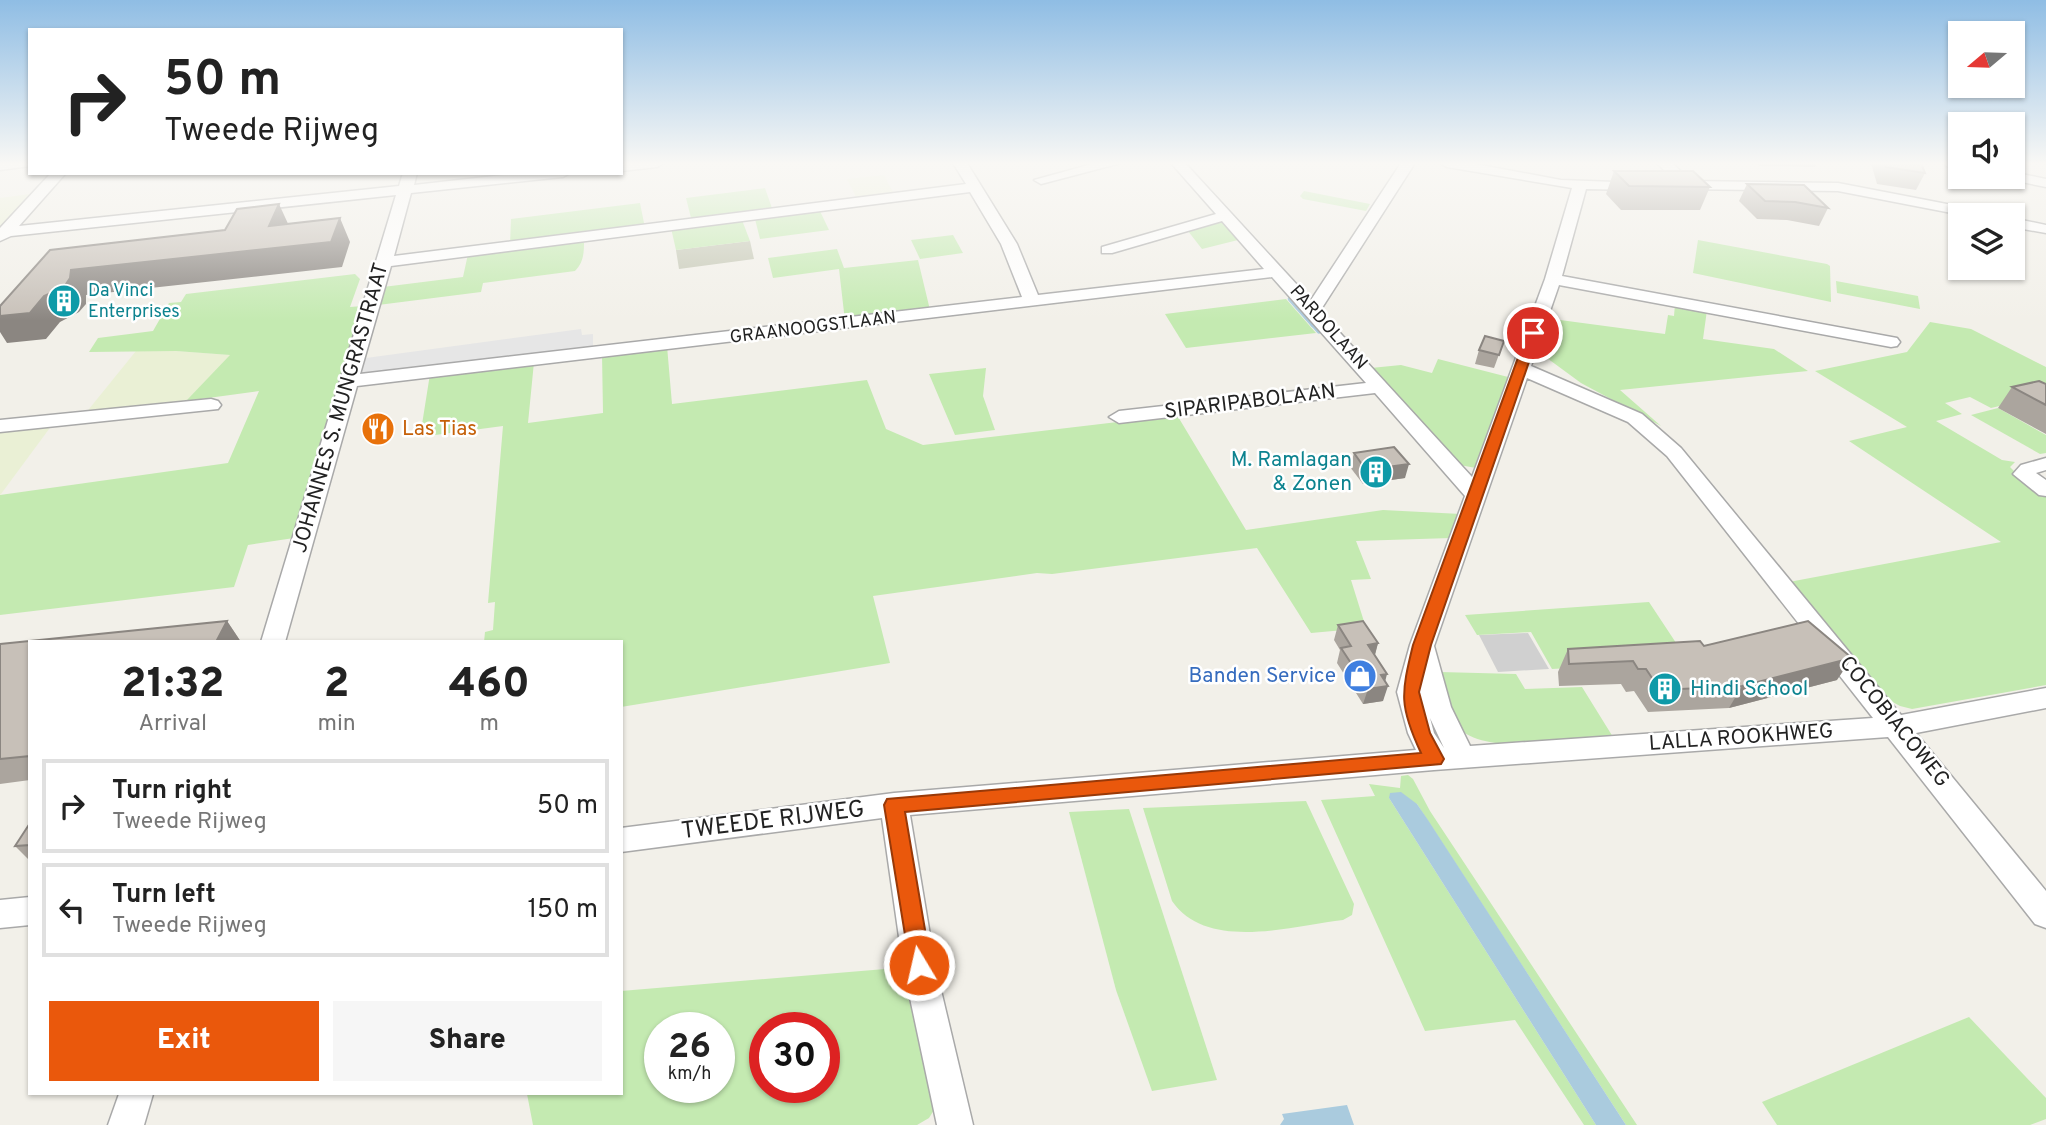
<!DOCTYPE html>
<style>
:root{--surface:#fff;--page:#f6f6f6;--text:#222;--muted:#767676;--line:#e0e0e0;--accent:#ea580c}
body{margin:0;font-family:Overpass,sans-serif;background:var(--page);color:var(--text);height:100vh;display:flex;flex-direction:column;font-size:26px;white-space:nowrap}
*{box-sizing:border-box;margin:0}
p{font-size:23px;color:var(--muted)}
.icon{flex:none;width:38px;height:38px;fill:none;stroke:currentColor;stroke-width:2;stroke-linecap:round;stroke-linejoin:round}
.map{position:relative;flex:1;overflow:hidden}
.sheet{position:absolute;left:28px;top:640px;width:595px;height:455px;display:flex;flex-direction:column;background:var(--surface);border-radius:0px;box-shadow:0 2px 5px #0004}
.sheet>*{flex:none}
.hud{position:absolute;left:28px;top:28px;width:595px;height:147px;border-radius:0px;box-shadow:0 2px 5px #0004;background:#fff;color:var(--text);overflow:hidden}
.needle{width:46px;rotate:251deg}
.tools{position:absolute;left:1948px;top:21px;display:grid;gap:14px}
.tools a{display:grid;place-items:center;width:77px;height:77px;border-radius:0px;background:var(--surface);box-shadow:0 2px 5px #0004;font-size:35px}
.speed{position:absolute;left:644px;top:1012px;display:flex;gap:14px;font-size:35px;font-weight:700;text-align:center}
.speed>*{display:grid;place-content:center;width:91px;height:91px;border-radius:50%;background:var(--surface);box-shadow:0 2px 5px #0004;line-height:1}
.speed small{font-size:18px;font-weight:400}
.speed .limit{border:10px solid #d22;background:#fff;color:#111}
.pin{position:absolute;display:grid;place-items:center;width:60px;height:60px;color:#fff;margin:-30px;border:4px solid #fff;border-radius:50%;box-shadow:0 2px 7px #0007}
.me{position:absolute;width:77px;margin:-38px;rotate:351deg;stroke-linejoin:round;filter:drop-shadow(0 0 5px #0008)}
.turn{display:flex;align-items:center;gap:24px;height:147px;padding:0 21px;font-size:32px}
.turn .icon{width:91px;height:91px;stroke-width:2.5}
.turn b{display:block;font-size:49px;line-height:60px}
.eta{display:flex;justify-content:space-evenly;align-items:center;height:119px;text-align:center}
.eta b{font-size:42px;font-weight:800;line-height:49px}
.action{display:flex;gap:14px;margin-top:auto;padding:14px 21px}
.action a{flex:1;height:80px;border-radius:0px;background:var(--accent);color:#fff;font-size:28px;font-weight:800;line-height:80px;text-align:center}
.action a+a{background:var(--page);color:var(--text)}
ul{padding:0;list-style:none}
li{display:flex;align-items:center;gap:21px;height:94px;margin:0 14px 10px;padding:0 7px;border:4px solid var(--line);border-radius:0px}
li div{flex:1}
li b{display:block;font-size:26px}
li em{font-style:normal}
.map>svg:first-child{display:block}
.religious{fill:#d0d0d0}
.construction{fill:#c4c7b4}
.farmland{fill:#eaf0d5}
.grass{fill:#c4eab1;fill-rule:evenodd}
.parking{fill:#e6e6e6}
.water{fill:#aacbde}
.lines{fill:none;stroke-linecap:round;stroke-linejoin:round}
.stream-far1{stroke:#aacbde;stroke-width:4.5}
.stream{stroke:#aacbde;stroke-width:5}
.minor-casing{stroke:#a9a9a9;stroke-width:3}
.minor{fill:#fff;fill-rule:evenodd}
.wall{fill:#aba59e}
.shaded-wall{fill:#8b8681}
.building{fill:#c7c0b8;stroke:#8b8681;stroke-width:2}
.route{fill:#ea580c;stroke:#983908;stroke-width:2}
.labels{text-anchor:middle;dominant-baseline:central;stroke-width:5;stroke-linejoin:round;paint-order:stroke}
.far-culture-label{font-size:18px;fill:#0d838f;stroke:#fff;text-anchor:start}
.far-street-label{font-size:18px;fill:#222;stroke:#fff}
.street-label{font-size:21px;fill:#222;stroke:#fff}
.food-label{font-size:21px;fill:#c56008;stroke:#fff;text-anchor:start}
.culture-label{font-size:21px;fill:#0d838f;stroke:#fff;text-anchor:end}
.shop-label{font-size:21px;fill:#366cbe;stroke:#fff;text-anchor:end}
.near-street-label{font-size:24px;fill:#222;stroke:#fff}
</style>
<div class="map">
<svg width="2046" height="1125" viewBox="0 0 2046 1125">
<rect width="100%" height="100%" fill="#f2f0e9"/>
<polygon class="religious" points="1528,633 1549,669 1498,672 1479,635"/>
<polygon class="construction" points="750,241 754,259 679,269 676,250"/>
<g class="farmland">
<polygon points="884,175 895,196 858,201 847,179"/>
<polygon points="30,194 2,227 0,228 0,198"/>
<polygon points="136,351 176,351 231,355 186,401 175,405 85,414"/>
<polygon points="52,425 1,494 0,495 0,431"/>
</g>
<g class="grass">
<polygon points="765,188 773,211 692,222 686,198"/>
<polygon points="1304,191 1370,204 1366,211 1303,199 1300,196"/>
<polygon points="640,203 645,228 510,245 511,219"/>
<polygon points="819,209 829,230 760,239 755,219"/>
<polygon points="1225,219 1242,239 1202,249 1188,231"/>
<polygon points="742,220 750,241 676,250 671,228"/>
<polygon points="953,235 963,253 920,259 911,240"/>
<polygon points="1698,240 1827,264 1830,266 1831,302 1693,273"/>
<path d="M579 241 584 243C584 254 583 263 575 271L483 283 481 292 378 305 383 287 463 277 468 254Z"/>
<polygon points="837,249 844,268 918,260 930,310 845,321 839,269 773,278 768,258"/>
<polygon points="355,274 360,279 350,307 363,306 294,538 248,545 234,587 0,615 0,495 228,463 259,391 186,401 230,355 176,351 89,352 98,338 153,331 169,303 181,302 186,294"/>
<polygon points="1836,281 1918,296 1920,309 1837,293"/>
<polygon points="1286,299 1316,333 1186,348 1165,314"/>
<polygon points="1675,304 1707,310 1703,339 1774,349 1808,371 1620,390 1661,426 1581,383 1536,350 1545,318 1665,334 1668,315 1674,316"/>
<polygon points="1930,322 1971,329 2046,367 2046,411 2025,400 1991,408 1970,397 1945,403 1962,414 1936,421 2002,460 2015,462 2010,467 2024,481 2046,494 2046,685 1912,709 1900,706 1887,699 1789,582 2001,542 1849,441 1907,427 1815,371 1907,352"/>
<polygon points="667,346 672,404 867,380 886,429 923,445 1177,415 1246,530 1383,510 1461,514 1451,538 1356,541 1371,579 1351,580 1366,628 1311,633 1257,548 1052,574 1037,573 873,596 890,663 621,707 621,642 484,642 485,632 493,630 495,602 488,603 503,426 420,437 430,374 534,362 528,423 603,413 602,354"/>
<polygon points="1438,359 1512,378 1476,468 1454,464 1371,368 1401,365 1432,373"/>
<polygon points="986,368 983,396 995,430 955,435 929,374"/>
<polygon points="1998,408 2046,435 2046,453 2040,454 1971,415"/>
<polygon points="1649,602 1688,661 1552,669 1531,632 1477,635 1465,615"/>
<path d="M1440 672 1516 674 1525 689 1582 687 1613 737C1576 740 1477 758 1456 724 1447 710 1445 687 1440 672Z"/>
<polygon points="1408,775 1413,779 1430,811 1637,1125 1626,1125 1417,804 1389,798 1596,1125 1584,1125 1515,1020 1425,1031 1321,800 1375,796 1369,784 1400,788 1401,776"/>
<path d="M1306 801 1354 904 1352 915 1343 920C1291 926 1207 952 1172 901L1143 808Z"/>
<polygon points="1129,809 1217,1080 1152,1091 1116,990 1069,812"/>
<path d="M909 967 934 1110 929 1118 917 1125H533L527 1094H621V991ZM660 1027H719V1087H660ZM765 1027H824V1087H765Z"/>
<polygon points="1969,1017 2046,1098 2046,1119 2030,1125 1777,1125 1762,1102"/>
</g>
<polygon class="parking" points="581,329 582,335 593,334 593,346 361,375 366,358"/>
<g class="water">
<polygon points="1401,792 1417,804 1428,820 1626,1125 1596,1125 1389,798 1390,793"/>
<polygon points="1347,1105 1354,1125 1280,1125 1284,1119 1282,1114"/>
</g>
<g class="lines">
<polyline class="stream-far1" points="1290,299 1313,325"/>
<polyline class="stream" points="1312,323 1319,331"/>
<defs>
<g id="minor">
<polygon points="0,163 30,163 30,166 0,170"/>
<polygon points="621,163 664,163 657,167 621,171"/>
<path d="M953 163H967L1017 244 1038 295 1264 269 1222 221 1112 253H1102V247L1216 214 1171 163H1185L1311 300 1401 163H1415L1320 311 1472 477 1545 279 1572 188 1447 167 1440 163H1470L1561 180 1643 183V189L1638 190 1586 189 1562 276 1897 338 1900 342 1897 346 1891 347 1559 285 1531 366 1642 414 1681 448 1901 715 2046 688V708L1916 733 2046 891V928L2035 924 1888 737 1434 770 910 815 935 965 973 1125H937L903 965 882 818 621 852V828L894 793 1416 750 1408 733 1397 692 1410 645 1465 496 1375 393 1119 423 1109 417 1119 411 1366 383 1272 277 357 386 285 642H261L396 195 11 236 0 241V228L51 173H66L19 226 399 186 403 173H417L414 185 522 173H570L563 177 411 193 394 256 966 184ZM970 192 1001 244 1022 297 360 374 391 266ZM1527 378 1628 422 1667 456 1873 718 1470 746 1451 707 1434 646ZM1430 718 1444 748 1434 733Z"/>
<polygon points="1096,163 1121,163 1041,184 1034,180"/>
<polygon points="1657,163 1672,163 1691,181 1838,183 1983,211 1990,215 1962,215 1838,191 1680,189 1675,188 1676,182"/>
<polygon points="1944,163 1960,163 1960,169 1946,166"/>
<polygon points="2012,172 2046,179 2046,187 2007,179 2006,177 2012,177"/>
<polygon points="2012,218 2046,225 2046,233 2012,227"/>
<polygon points="211,399 218,401 221,405 218,409 0,432 0,420"/>
<polygon points="2046,458 2046,470 2036,473 2046,480 2046,496 2039,495 2013,474 2021,465"/>
<polygon points="30,897 30,925 0,928 0,900"/>
<polygon points="119,1094 153,1094 144,1125 108,1125"/>
</g>
</defs>
<use href="#minor" class="minor-casing"/>
<use href="#minor" class="minor"/>
</g>
<g class="wall">
<polygon points="1756,163 1817,163 1815,167 1760,166"/>
<polygon points="1871,163 1921,163 1925,173 1916,190 1877,184"/>
<polygon points="1614,171 1710,187 1700,210 1621,210 1606,194"/>
<polygon points="1747,184 1828,208 1819,226 1787,220 1757,219 1739,201"/>
<polygon points="1504,341 1494,368 1475,364 1479,350"/>
<polygon points="2046,384 2046,434 1998,408 2012,387"/>
<polygon points="1354,453 1405,478 1363,484 1350,467"/>
<polygon points="227,621 241,642 30,642 30,780 0,784 0,644"/>
<polygon points="1338,625 1378,643 1375,655 1385,681 1383,701 1363,704 1337,663 1340,650 1334,640"/>
<polygon points="1704,646 1837,680 1729,708 1648,712 1634,691 1626,692 1621,684 1559,686 1558,672 1568,649"/>
<polygon points="30,823 30,861 15,846"/>
</g>
<g class="shaded-wall">
<polygon points="279,204 290,228 340,218 350,242 342,267 86,295 86,304 79,312 60,322 46,339 7,343 0,332 0,316 71,270 269,226"/>
<polygon points="1409,464 1405,478 1363,484 1366,470"/>
<polygon points="227,621 241,642 216,642"/>
<polygon points="1378,643 1374,658 1368,645"/>
<polygon points="1852,658 1837,680 1729,708 1742,686"/>
<polygon points="1387,674 1384,686 1388,686 1383,701 1363,704 1368,689 1381,675"/>
</g>
<g class="building">
<polygon points="1885,163 1921,163 1925,173 1886,167"/>
<polygon points="1614,171 1693,171 1710,187 1629,186"/>
<polygon points="1747,184 1804,185 1828,208 1795,202 1765,201"/>
<polygon points="279,204 269,226 340,218 331,242 71,270 70,278 64,287 44,296 30,313 0,316 0,306 50,250 225,230 237,209"/>
<polygon points="1485,336 1504,341 1499,355 1479,350"/>
<polygon points="2039,381 2046,384 2046,405 2012,387"/>
<polygon points="1394,447 1409,464 1366,470 1354,453"/>
<polygon points="227,621 216,642 30,642 30,756 0,759 0,644"/>
<polygon points="1363,621 1378,643 1368,645 1387,674 1381,675 1388,686 1368,689 1341,648 1351,646 1338,625"/>
<polygon points="1808,621 1852,658 1742,686 1660,690 1646,669 1638,669 1633,661 1569,664 1568,649 1700,641 1704,646"/>
<polygon points="30,823 30,845 15,846"/>
</g>
<linearGradient id="sky" x2="0" y2="1"><stop stop-color="#8fbde4"/><stop offset="0.51" stop-color="#f9f8f5"/><stop offset="1" stop-color="#f9f8f5" stop-opacity="0"/></linearGradient>
<rect width="2046" height="321" fill="url(#sky)"/>
<path class="route" d="M1533 329 1539 333 1431 645 1419 692 1430 733 1444 759 1441 764 905 812 931 965 927 972 919 975 911 972 884 805 887 799 1421 753C1399 706 1401 694 1413 645L1527 333Z"/>
<defs>
<symbol id="building-disc" viewBox="-11 -11 22 22"><circle r="9.5" fill="#0f9aa8" stroke="#fff"/><path d="M-4-6H4V6H1V3H-1V6H-4ZM-2.5-4.3h1.7v1.8h-1.7ZM.8-4.3h1.7v1.8H.8ZM-2.5-1h1.7V.8h-1.7ZM.8-1h1.7V.8H.8Z" fill="#fff"/></symbol>
<symbol id="restaurant-disc" viewBox="-11 -11 22 22"><circle r="9.5" fill="#e8710a" stroke="#fff"/><path d="M-5-6h1v4h1v-4h1v4h1v-4h1v5L-1.5 .5V6h-2V.5L-5-1ZM5-6V6H3V1.5H1.5Q1.5-4 5-6Z" fill="#fff"/></symbol>
<symbol id="shop-disc" viewBox="-11 -11 22 22"><circle r="9.5" fill="#3f7fe0" stroke="#fff"/><path d="M-5-2.5h2.3a2.7 3.5 0 0 1 5.4 0H5L5.5 6h-11ZM-1.5-2.5h3a1.5 2.3 0 0 0-3 0Z" fill="#fff"/></symbol>
</defs>
<g fill-rule="evenodd">
<use href="#building-disc" x="45" y="282" width="38" height="38"/>
<use href="#restaurant-disc" x="359" y="410" width="38" height="38"/>
<use href="#building-disc" x="1357" y="453" width="38" height="38"/>
<use href="#shop-disc" x="1341" y="657" width="38" height="38"/>
<use href="#building-disc" x="1646" y="670" width="38" height="38"/>
</g>
<g class="labels">
<g class="far-culture-label">
<text x="88" y="291">Da Vinci<tspan x="88" dy="21">Enterprises</tspan></text>
</g>
<g class="far-street-label">
<text transform="translate(813 328) rotate(-7)">GRAANOOGSTLAAN</text>
<text transform="translate(1328 328) rotate(48)">PARDOLAAN</text>
</g>
<g class="street-label">
<text transform="translate(1250 402) rotate(-7)">SIPARIPABOLAAN</text>
<text transform="translate(341 408) rotate(-74)">JOHANNES S. MUNGRASTRAAT</text>
<text transform="translate(1894 722) rotate(51)">COCOBIACOWEG</text>
<text transform="translate(1741 738) rotate(-4)">LALLA ROOKHWEG</text>
</g>
<g class="food-label">
<text x="402" y="429">Las Tias</text>
</g>
<g class="culture-label">
<text x="1352" y="460">M. Ramlagan<tspan x="1352" dy="24">&amp; Zonen</tspan></text>
<text x="1690" y="689" text-anchor="start">Hindi School</text>
</g>
<g class="shop-label">
<text x="1336" y="676">Banden Service</text>
</g>
<g class="near-street-label">
<text transform="translate(773 821) rotate(-7)">TWEEDE RIJWEG</text>
</g>
</g>
</svg>
<div class="tools">
<a><svg class="needle" viewBox="-14 -14 28 28"><path d="M0-13l5 13h-10z" fill="#e53935"/><path d="M0 13l5-13h-10z" fill="#767676"/></svg></a>
<a><svg class="icon" aria-label="sound" viewBox="0 0 24 24"><path d="M4 9h4l5-4v14l-5-4H4zM17 9q2 3 0 6"/></svg></a>
<a><svg class="icon" aria-label="layers" viewBox="0 0 24 24"><path d="M12 4l9 5-9 5-9-5zM3 14l9 5 9-5"/></svg></a>
</div>
<div class="speed"><div>26<small>km/h</small></div><div class="limit">30</div></div>
<div class="pin" style="left:1533px;top:333px;background:#d93025"><svg class="icon" aria-label="arrive" viewBox="0 0 24 24"><path d="M6 21V4h12l-3 4 3 4H6"/></svg></div>
<svg class="me" style="left:919px;top:965px" viewBox="-20 -20 40 40"><circle r="17" fill="#ea580c" stroke="#fff" stroke-width="3"/><path d="M0-11L8 9 0 5-8 9z" fill="#fff"/></svg>
<div class="hud">
<div class="turn"><svg class="icon" aria-label="right" viewBox="0 0 24 24"><path d="M7 20v-9h11M14 6l5 5-5 5"/></svg><div><b>50 m</b>Tweede Rijweg</div></div>
</div>
<section class="sheet">
<div class="eta">
<div><b>21:32</b><p>Arrival</p></div>
<div><b>2</b><p>min</p></div>
<div><b>460</b><p>m</p></div>
</div>
<ul>
<li><svg class="icon" aria-label="right" viewBox="0 0 24 24"><path d="M7 20v-9h11M14 6l5 5-5 5"/></svg><div><b>Turn right</b><p>Tweede Rijweg</p></div><em>50 m</em></li>
<li><svg class="icon" aria-label="left" viewBox="0 0 24 24"><path d="M17 20v-9H6M10 6l-5 5 5 5"/></svg><div><b>Turn left</b><p>Tweede Rijweg</p></div><em>150 m</em></li>
</ul>
<div class="action"><a>Exit</a><a>Share</a></div>
</section>
</div>
